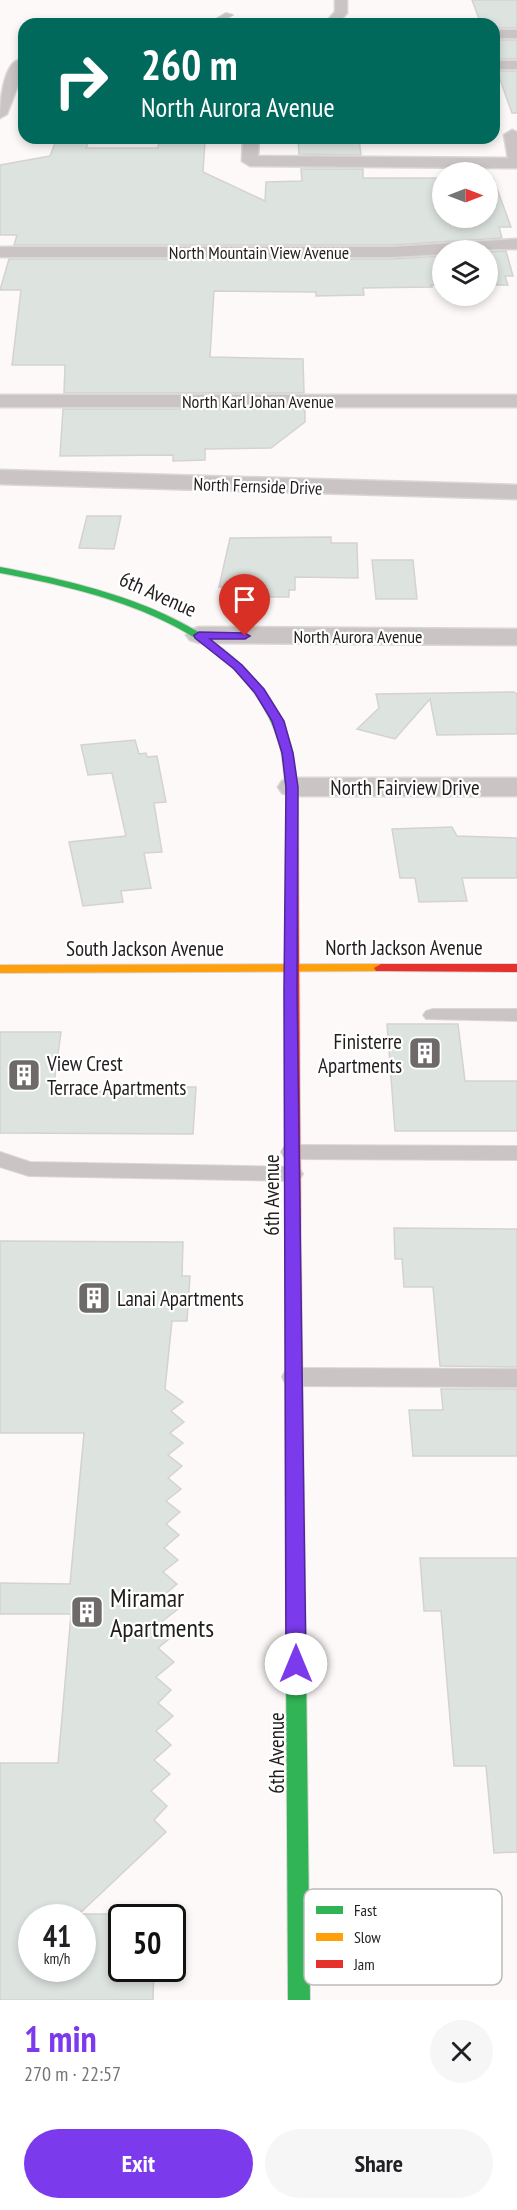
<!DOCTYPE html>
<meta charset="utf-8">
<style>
:root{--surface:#fff;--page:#f6f6f6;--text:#202124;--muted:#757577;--accent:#7c3aed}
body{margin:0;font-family:"PT Sans Narrow",sans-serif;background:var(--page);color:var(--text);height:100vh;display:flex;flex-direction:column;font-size:22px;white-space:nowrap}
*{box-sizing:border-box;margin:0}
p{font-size:20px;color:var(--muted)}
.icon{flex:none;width:33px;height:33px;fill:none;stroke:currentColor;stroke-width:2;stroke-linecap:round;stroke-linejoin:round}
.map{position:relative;height:2000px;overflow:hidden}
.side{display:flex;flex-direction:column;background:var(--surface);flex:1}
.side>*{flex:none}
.hud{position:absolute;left:18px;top:18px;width:482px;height:126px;border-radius:18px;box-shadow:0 3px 9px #0003;background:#00695c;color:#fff;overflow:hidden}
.needle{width:39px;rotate:90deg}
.fabs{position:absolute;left:432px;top:162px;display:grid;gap:12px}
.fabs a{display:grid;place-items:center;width:66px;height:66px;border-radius:50%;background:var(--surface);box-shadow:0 3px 9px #0003;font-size:30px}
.speed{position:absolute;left:18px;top:1904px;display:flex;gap:12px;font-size:30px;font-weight:700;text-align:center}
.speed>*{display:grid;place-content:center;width:78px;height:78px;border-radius:50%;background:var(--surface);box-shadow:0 3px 9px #0003;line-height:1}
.speed small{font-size:15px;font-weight:400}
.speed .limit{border:3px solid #111;border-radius:9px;background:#fff;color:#111}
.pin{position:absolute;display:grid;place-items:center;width:51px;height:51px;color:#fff;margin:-62px -26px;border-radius:50% 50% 50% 0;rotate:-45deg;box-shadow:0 0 6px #0007}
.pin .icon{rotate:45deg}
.me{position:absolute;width:66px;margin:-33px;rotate:0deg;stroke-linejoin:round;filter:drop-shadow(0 0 4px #0008)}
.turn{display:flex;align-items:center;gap:21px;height:126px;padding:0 24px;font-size:27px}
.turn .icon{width:78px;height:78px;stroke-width:2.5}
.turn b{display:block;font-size:42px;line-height:51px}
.round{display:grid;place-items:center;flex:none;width:63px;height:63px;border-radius:32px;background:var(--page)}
.headline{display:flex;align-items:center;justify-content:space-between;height:102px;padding:0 24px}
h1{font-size:36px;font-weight:600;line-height:45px;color:var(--accent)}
.action{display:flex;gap:12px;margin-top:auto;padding:12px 24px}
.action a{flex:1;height:69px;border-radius:36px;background:var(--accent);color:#fff;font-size:24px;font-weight:600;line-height:69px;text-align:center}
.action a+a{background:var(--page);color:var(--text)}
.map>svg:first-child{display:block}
.building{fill:#dde3de;stroke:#d4d2d2;stroke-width:1.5;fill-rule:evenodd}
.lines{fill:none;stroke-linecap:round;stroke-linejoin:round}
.lane-casing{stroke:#dad7d7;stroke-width:2}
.street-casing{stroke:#dad7d7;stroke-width:3}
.fast-casing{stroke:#dad7d7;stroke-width:2}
.slow-casing{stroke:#dad7d7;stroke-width:2}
.jam-casing{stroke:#dad7d7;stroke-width:2}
.lane{fill:#cbc4c4;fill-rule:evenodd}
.street{fill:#cbc4c4;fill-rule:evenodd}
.fast{fill:#30b455;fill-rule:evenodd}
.slow{fill:#ff9f0a;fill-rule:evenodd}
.jam{fill:#e5322d;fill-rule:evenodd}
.route{fill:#7c3aed;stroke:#51269a;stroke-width:1.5}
.labels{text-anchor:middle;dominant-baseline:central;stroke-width:4.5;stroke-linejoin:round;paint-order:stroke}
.far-street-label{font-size:18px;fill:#211d1d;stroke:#fff}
.street-label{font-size:21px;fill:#211d1d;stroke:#fff}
.poi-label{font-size:21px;fill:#211d1d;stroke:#fff;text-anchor:start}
.near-poi-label{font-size:26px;fill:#211d1d;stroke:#fff;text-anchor:start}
.key{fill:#fff;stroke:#bcbbbb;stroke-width:1.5}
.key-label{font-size:16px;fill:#211d1d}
</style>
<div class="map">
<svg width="517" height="2000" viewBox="0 0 517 2000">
<rect width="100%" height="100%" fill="#fef9f9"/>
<g class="building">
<polygon points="472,0 517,0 517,28 494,28 494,24 481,24"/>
<rect x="494" y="40" width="23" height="19"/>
<polygon points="497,71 517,71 517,113 512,113"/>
<polygon points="57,138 90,138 86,148 158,148 159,141 205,141 203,172 265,201 266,182 302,181 301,169 363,169 363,178 442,178 442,218 488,218 488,178 493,178 511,227 499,227 502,238 392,245 14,245 17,235 0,235 0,165 50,156"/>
<polygon points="298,138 359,139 361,155 299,154"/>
<polygon points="506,251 513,276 505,276 508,285 488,285 488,252"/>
<polygon points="442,256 442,285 431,285 432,287 363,288 364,295 316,296 316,292 214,291 210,357 303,359 304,393 64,393 65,365 12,365 21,290 0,290 9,259 392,259"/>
<polygon points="63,409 305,409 305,422 271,448 205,449 205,460 173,461 173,455 60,456"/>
<polygon points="87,516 121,516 114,549 79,548"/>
<polygon points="331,537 331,543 357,543 358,578 295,577 295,590 289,590 289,597 249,597 249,588 219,587 230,538"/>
<polygon points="372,560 413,560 417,599 376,599"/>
<polygon points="514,692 517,694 517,734 437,735 430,699 395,739 357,729 379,708 376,694"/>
<polygon points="135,740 139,754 146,753 147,757 157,756 166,802 154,803 162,852 144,853 151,888 121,891 123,902 83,906 69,842 126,836 112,773 88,775 81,745"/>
<polygon points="452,827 457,836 517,838 517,878 462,878 467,901 419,902 415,878 400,878 392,829"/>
<polygon points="387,1024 458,1024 465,1081 517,1081 517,1131 395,1131"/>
<polygon points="0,1032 61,1032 53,1091 149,1092 149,1087 196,1087 193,1134 0,1133"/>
<polygon points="394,1228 517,1229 517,1367 440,1366 433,1287 404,1287 402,1259 395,1259"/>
<path d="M0 1241 183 1242 182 1276H190L187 1321H172L165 1389 183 1402 171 1411 184 1422 170 1433 183 1443 168 1455 182 1466 168 1478 181 1489 166 1501 180 1512 166 1524 179 1535 164 1548 178 1560 163 1572 177 1584 162 1597 178 1609 160 1623 174 1635 158 1648 174 1662 156 1677 171 1690 158 1703 173 1716 156 1731 171 1745 154 1760 170 1774 151 1791 167 1806 154 1820 166 1832 79 1914H157V1917H122V1968H154L153 2000H0V1763H58L71 1614H0V1583L70 1584 84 1433H0ZM32 1917H82V1968H32Z"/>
<polygon points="441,1389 517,1389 517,1456 413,1456 409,1410 443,1410"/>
<polygon points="420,1558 517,1558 517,1852 494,1853 486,1766 454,1766 441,1611 424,1611"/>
</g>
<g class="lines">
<defs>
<g id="lane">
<polygon points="226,13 233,15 217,24 207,24"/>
<polygon points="433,1009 517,1009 517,1021 426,1019 423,1015 426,1011"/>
<polygon points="292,1145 517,1146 517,1160 292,1159 284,1157 281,1152 284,1147"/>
<polygon points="0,1152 30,1162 292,1167 300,1169 303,1174 300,1179 292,1181 29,1176 0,1167"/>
<polygon points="294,1368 517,1369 517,1387 294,1386 285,1383 282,1377 285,1371"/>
</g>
<g id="street">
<polygon points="335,0 347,0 347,13 337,24 324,24 335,12"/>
<rect x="494" y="30" width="23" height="8"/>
<path d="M19 60 24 61V69L7 114 0 118C0 105 3 64 19 60Z"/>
<rect x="494" y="61" width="23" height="8"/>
<polygon points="512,130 517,132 517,168 250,166 242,161 243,138 259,138 258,156 508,158 504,135"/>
<polygon points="517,239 517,249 442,250 442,254 392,257 0,257 0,247 392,247"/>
<rect x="0" y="395" width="517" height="12"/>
<polygon points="0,470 517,485 517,499 0,484"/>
<polygon points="199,627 517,629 517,645 199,643 190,640 186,635 190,630"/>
<polygon points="292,778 517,778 517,796 292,796 282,793 278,787 282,781"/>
</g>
<g id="fast">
<path d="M0 567C109 588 252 622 290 743 296 759 296 780 298 797L296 800 292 801 286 797C284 780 284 759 279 743 243 626 105 593 0 573Z"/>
<polygon points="296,1655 303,1657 306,1663 310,2000 288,2000 286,1663 289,1657"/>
</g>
<g id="slow">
<polygon points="381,964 388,968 386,971 0,973 0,965"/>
<polygon points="293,1248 299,1250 301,1254 306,1663 303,1669 296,1671 289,1669 286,1663 285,1254 287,1250"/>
</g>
<g id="jam">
<polygon points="292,793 298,797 301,1254 299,1258 287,1258 285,1254 286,797"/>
<polygon points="381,964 517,964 517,972 376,971 374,968"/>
</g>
</defs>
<use href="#lane" class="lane-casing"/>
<use href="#street" class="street-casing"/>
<use href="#fast" class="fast-casing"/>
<use href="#slow" class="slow-casing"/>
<use href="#jam" class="jam-casing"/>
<use href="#lane" class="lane"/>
<use href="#street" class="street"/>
<use href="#fast" class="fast"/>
<use href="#slow" class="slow"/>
<use href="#jam" class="jam"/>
</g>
<polygon class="route" points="199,632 245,633 250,636 245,639 210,639 242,665 264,689 284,721 293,753 298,787 297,990 306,1664 303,1670 296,1673 289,1670 286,1664 284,990 286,787 282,753 272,721 255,693 234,669 195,638 194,635"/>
<defs>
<symbol id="building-square" viewBox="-11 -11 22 22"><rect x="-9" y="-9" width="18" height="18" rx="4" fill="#6e6a6a" stroke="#fff"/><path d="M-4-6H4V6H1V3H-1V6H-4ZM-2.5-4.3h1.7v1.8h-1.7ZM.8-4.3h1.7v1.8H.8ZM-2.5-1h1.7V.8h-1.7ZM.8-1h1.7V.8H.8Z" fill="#fff"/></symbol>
</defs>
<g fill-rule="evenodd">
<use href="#building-square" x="406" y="1034" width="38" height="38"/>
<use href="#building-square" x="5" y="1056" width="38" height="38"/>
<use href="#building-square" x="75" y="1279" width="38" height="38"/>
<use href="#building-square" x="68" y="1593" width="38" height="38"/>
</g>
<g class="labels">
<g class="far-street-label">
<text x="259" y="252">North Mountain View Avenue</text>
<text x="258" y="401">North Karl Johan Avenue</text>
<text transform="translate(258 486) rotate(2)">North Fernside Drive</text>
<text x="358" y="636">North Aurora Avenue</text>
</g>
<g class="street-label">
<text transform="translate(158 594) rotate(24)">6th Avenue</text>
<text x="405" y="787">North Fairview Drive</text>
<text x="404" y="947">North Jackson Avenue</text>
<text x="145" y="948">South Jackson Avenue</text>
<text transform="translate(271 1195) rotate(-90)">6th Avenue</text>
<text transform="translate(276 1753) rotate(-90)">6th Avenue</text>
</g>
<g class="poi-label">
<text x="402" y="1041" text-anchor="end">Finisterre<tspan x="402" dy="24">Apartments</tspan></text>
<text x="47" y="1063">View Crest<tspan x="47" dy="24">Terrace Apartments</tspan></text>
<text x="117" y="1298">Lanai Apartments</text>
</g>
<g class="near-poi-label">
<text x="110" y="1597">Miramar<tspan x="110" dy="30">Apartments</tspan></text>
</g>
</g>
<rect x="304" y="1889" width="198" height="96" rx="9" class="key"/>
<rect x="316" y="1906" width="27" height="8" fill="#30b455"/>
<rect x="316" y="1933" width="27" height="8" fill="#ff9f0a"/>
<rect x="316" y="1960" width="27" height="8" fill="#e5322d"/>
<g class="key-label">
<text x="354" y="1916">Fast</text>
<text x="354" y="1943">Slow</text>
<text x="354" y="1970">Jam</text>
</g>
</svg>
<div class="fabs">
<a><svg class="needle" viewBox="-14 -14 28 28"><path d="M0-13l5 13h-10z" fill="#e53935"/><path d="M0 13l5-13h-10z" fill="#757577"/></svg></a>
<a><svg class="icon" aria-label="layers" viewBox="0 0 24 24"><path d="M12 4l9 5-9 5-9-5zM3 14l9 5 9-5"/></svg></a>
</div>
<div class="speed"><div>41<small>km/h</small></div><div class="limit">50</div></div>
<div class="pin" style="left:245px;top:636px;background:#d93025"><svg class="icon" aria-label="arrive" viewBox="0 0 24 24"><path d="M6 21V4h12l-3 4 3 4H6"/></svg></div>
<svg class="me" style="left:296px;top:1664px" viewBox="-20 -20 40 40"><circle r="19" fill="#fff"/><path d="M0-13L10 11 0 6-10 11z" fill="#7c3aed"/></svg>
<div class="hud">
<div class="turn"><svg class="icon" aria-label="right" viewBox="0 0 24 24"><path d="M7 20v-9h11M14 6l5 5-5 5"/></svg><div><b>260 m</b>North Aurora Avenue</div></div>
</div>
</div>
<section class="side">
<div class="headline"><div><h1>1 min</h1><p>270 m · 22:57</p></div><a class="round"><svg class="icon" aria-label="close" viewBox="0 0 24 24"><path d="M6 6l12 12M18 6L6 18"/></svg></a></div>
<div class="action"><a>Exit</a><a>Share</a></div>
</section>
